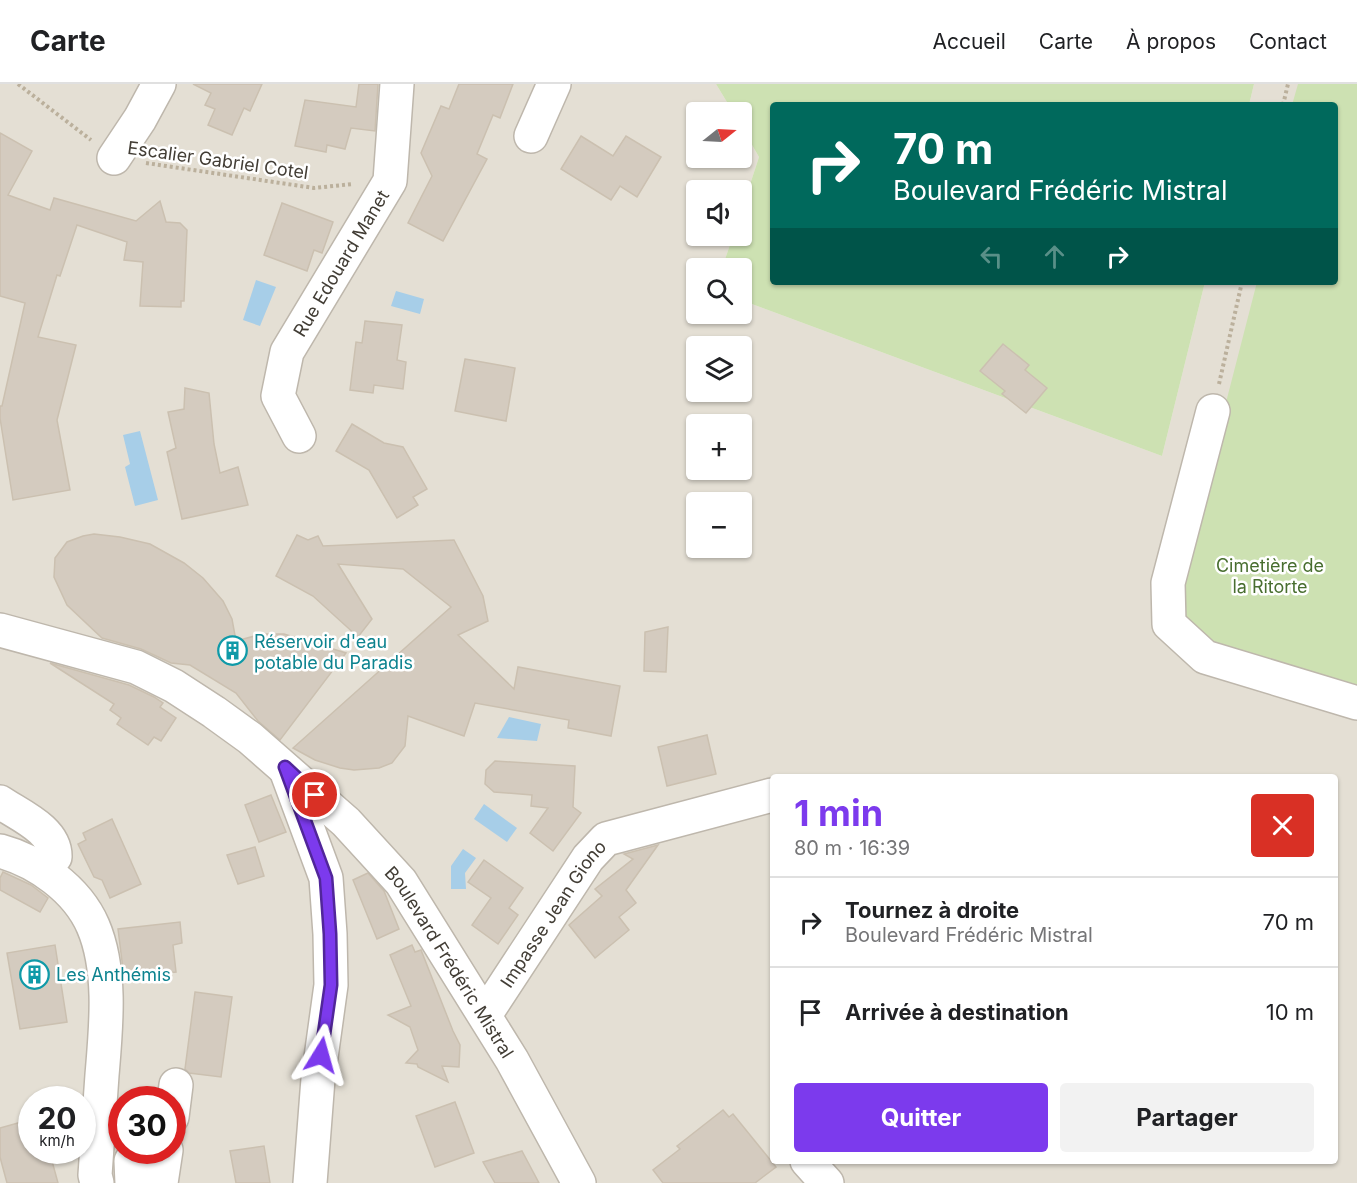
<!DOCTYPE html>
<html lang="fr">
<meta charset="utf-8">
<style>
:root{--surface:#fff;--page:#f2f2f2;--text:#202124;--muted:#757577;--line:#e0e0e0;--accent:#7c3aed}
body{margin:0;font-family:Inter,sans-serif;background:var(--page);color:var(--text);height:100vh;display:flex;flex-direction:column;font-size:22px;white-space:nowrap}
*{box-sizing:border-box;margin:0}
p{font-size:20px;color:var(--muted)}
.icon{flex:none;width:33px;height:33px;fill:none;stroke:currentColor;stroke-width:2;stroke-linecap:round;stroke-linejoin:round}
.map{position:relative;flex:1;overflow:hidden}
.details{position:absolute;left:770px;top:690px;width:568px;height:390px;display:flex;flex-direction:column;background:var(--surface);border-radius:6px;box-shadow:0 2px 4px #0004}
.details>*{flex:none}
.hud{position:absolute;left:770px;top:18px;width:568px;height:183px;border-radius:6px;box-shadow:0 2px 4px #0004;background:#00695c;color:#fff;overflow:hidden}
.needle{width:39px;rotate:72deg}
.tools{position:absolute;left:686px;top:18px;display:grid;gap:12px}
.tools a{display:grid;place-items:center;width:66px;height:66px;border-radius:6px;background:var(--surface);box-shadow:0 2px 4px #0004;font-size:30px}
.speed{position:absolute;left:18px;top:1002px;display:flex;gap:12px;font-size:30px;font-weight:700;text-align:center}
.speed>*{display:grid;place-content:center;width:78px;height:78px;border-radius:50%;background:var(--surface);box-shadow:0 2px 4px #0004;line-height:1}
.speed small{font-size:15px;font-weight:400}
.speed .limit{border:9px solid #d22;background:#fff;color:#111}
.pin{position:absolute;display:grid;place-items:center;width:51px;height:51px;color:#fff;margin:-26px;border:3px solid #fff;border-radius:50%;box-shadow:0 2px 6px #0007}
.me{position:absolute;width:66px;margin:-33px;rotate:8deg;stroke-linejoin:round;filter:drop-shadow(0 0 4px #0008)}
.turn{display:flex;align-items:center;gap:21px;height:126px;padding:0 24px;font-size:27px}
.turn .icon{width:78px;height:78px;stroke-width:2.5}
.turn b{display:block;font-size:42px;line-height:51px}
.lanes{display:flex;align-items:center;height:57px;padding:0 24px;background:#0003;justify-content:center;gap:30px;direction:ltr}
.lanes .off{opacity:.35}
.round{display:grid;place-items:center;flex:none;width:63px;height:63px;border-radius:6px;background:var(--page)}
.headline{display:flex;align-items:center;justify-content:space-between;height:102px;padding:0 24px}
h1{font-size:36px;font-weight:700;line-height:45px;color:var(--accent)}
.action{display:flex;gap:12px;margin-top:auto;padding:12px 24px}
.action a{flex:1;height:69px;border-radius:6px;background:var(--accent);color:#fff;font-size:24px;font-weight:700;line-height:69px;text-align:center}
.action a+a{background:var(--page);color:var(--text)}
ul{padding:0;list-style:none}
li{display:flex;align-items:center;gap:18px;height:90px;padding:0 24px;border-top:2px solid var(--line)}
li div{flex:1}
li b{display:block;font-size:22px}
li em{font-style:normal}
header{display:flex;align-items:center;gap:36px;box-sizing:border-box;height:84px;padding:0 30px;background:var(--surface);border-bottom:2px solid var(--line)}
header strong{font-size:28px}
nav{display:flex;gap:33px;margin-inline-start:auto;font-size:21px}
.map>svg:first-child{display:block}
.residential{fill:#e4dfd4;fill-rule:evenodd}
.green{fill:#cde1b2}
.water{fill:#a7cee8}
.building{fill:#d4cbbf;stroke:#cbc0b0;stroke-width:1.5}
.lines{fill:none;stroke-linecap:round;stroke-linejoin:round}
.minor-casing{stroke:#beb7ac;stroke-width:36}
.path{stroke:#bbb09c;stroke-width:4;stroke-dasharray:3 3;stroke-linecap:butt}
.minor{stroke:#fff;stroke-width:33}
.route-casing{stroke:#51269a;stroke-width:15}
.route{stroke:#7c3aed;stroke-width:10}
.labels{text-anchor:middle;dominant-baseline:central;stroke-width:5;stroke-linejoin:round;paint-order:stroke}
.street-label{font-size:18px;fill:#423d35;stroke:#fff}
.park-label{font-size:18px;fill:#486e2f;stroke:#fff}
.culture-label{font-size:18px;fill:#0d838f;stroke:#fff;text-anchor:start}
</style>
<header>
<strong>Carte</strong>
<nav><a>Accueil</a><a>Carte</a><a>À propos</a><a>Contact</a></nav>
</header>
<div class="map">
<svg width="1357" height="1099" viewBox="0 0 1357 1099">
<rect width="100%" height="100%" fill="#f1ede5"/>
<path class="residential" d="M0 0H716L733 28H696V74H741V42L759 73 741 128V106H696V152H733L722 184H696V230H741V216L1162 372 1205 198H1335V21H1249L1254 0H1357V1099H0ZM696 262H741V308H696ZM696 340H741V386H696ZM696 418H741V464H696ZM772 693H1335V1077H772ZM32 1016H82V1066H32ZM122 1016H172V1066H122Z"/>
<g class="green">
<polygon points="716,0 1254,0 1249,21 772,21 772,198 1205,198 1162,372 741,216 741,184 722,184 733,152 741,152 741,128 759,73 741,42 741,28 733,28"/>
<polygon points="1298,0 1357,0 1357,608 1207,564 1180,536 1179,501 1257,198 1335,198 1335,21 1292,21"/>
</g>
<g class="water">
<polygon points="256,196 276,203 260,242 243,236"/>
<polygon points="396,207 424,215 420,230 391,222"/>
<polygon points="140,347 158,416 135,422 125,383 130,380 123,351"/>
<polygon points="509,633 541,640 537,657 497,654"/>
<polygon points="484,720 517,744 507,758 474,735"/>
<polygon points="463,765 476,774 465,789 466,805 451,805 451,782"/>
</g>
<g class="building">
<polygon points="193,0 262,0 250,27 244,24 232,51 208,41 215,25 205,21 211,9"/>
<polygon points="359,0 378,0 375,47 351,44 345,65 327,61 326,68 295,62 305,16 356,23"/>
<polygon points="459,0 513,0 500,34 493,31 477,70 487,75 443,157 408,139 432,92 421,69 441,22 449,25"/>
<polygon points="0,49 32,67 8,111 50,126 54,114 136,137 160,117 166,138 180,139 187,146 184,217 181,217 181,223 140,222 143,178 124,176 127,158 77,141 60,192 57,191 38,253 76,261 57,336 70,406 13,416 0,334 0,322 2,322 25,219 0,212"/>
<polygon points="581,52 613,72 626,52 661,73 637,113 620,102 611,116 561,85"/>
<polygon points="282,119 333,138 322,169 314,166 307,187 264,171"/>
<polygon points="365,237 402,241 397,276 406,278 403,305 374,301 373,309 350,306 356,258 362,259"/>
<polygon points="1003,260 1029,281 1025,286 1047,304 1026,329 1002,310 1005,307 980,287"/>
<polygon points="465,275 515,284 506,337 455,327"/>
<polygon points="185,304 209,309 214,360 220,389 238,383 248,421 182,435 167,368 176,364 168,328 184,325"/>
<polygon points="352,340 384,359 403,363 427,405 413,413 418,421 397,434 369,386 336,367"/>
<polygon points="94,450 120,453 150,460 184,479 203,494 223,517 232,535 236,557 262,550 284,550 346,569 280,656 258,637 236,609 190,581 171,579 141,565 102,554 67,521 54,493 55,474 67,458 83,452"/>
<polygon points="297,451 308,456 318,452 323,462 454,456 483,512 488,537 458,551 514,605 518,583 620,602 611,652 568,644 569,636 475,619 464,652 408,632 405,662 392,679 379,684 354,686 340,684 315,676 293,664 385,582 390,583 387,580 451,523 403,485 338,480 372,535 358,553 313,512 276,492"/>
<polygon points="668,543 666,588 644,587 645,548"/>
<polygon points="50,579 129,601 154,613 163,619 160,623 176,634 161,657 154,653 148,661 117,640 121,634 110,626 114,620"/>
<polygon points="707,651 716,690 667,702 658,663"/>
<polygon points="495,677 575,682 573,723 581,729 553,767 530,749 548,724 531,722 532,711 494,708 485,700 486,686"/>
<polygon points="271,711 286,748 259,758 245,721"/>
<polygon points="112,735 141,800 110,814 102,796 94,793 78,760 86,756 83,749"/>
<polygon points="658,761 626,806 636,819 619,833 629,846 595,874 569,841 602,812 595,805 633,775 624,770"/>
<polygon points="255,763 264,792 238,800 227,771"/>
<polygon points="484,776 523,804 509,824 518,831 498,860 472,841 491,814 468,798"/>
<polygon points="3,788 31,801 48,814 40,828 0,806 0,794"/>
<polygon points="368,789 384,807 399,845 377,855 353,796"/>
<polygon points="180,838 182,859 173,861 176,888 124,893 118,845"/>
<polygon points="55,861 67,938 20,945 7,869"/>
<polygon points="412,861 415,868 421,866 453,947 460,961 459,983 442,982 448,998 418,983 417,980 406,979 418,966 410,943 388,931 411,922 390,871"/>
<polygon points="195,908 232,913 221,993 189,989 185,985"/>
<polygon points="455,1018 474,1069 435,1083 416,1032"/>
<polygon points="723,1026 729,1033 733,1030 776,1083 755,1099 663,1099 653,1086 680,1065 677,1062"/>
<polygon points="32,1035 32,1066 49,1066 58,1099 7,1099 0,1073 0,1044"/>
<polygon points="264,1062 270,1099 236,1099 230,1067"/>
<polygon points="522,1067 539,1099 495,1099 483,1078"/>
</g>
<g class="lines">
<defs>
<g id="minor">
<polyline points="531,52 554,0"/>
<polyline points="114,74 140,35 159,0"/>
<polyline points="1213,327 1168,499 1169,540 1205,573 1357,619"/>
<path id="s1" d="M299 352 278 312 287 268 390 97 397 0"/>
<path id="s2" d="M0 546 136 583 174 602 214 628 250 654 346 738 401 798 512 976 579 1099"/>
<polyline points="286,686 326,794 330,850 331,901 318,995 310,1099"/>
<path d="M0 718C19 731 56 746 55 773L41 784"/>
<path d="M0 767C37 777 77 805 93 842 112 886 106 944 102 991 100 1024 97 1058 95 1091L97 1099"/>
<path id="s3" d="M485 931 588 774 606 755 772 711"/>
<polyline points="172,1033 176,1001"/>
<polyline points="131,1077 132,1099"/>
<polyline points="807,1077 827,1099"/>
<polyline points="161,1099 166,1066"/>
</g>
</defs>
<use href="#minor" class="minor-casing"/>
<g class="path">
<polyline points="18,0 91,56"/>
<polyline points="1283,21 1288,0"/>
<polyline points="146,79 314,104 353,100"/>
<polyline points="1219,300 1242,198"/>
</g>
<use href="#minor" class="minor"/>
</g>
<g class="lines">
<defs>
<polyline id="route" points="315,711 285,683 326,794 330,850 331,901 321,971"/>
</defs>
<use href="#route" class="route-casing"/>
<use href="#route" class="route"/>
</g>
<defs>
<symbol id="building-ring" viewBox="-11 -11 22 22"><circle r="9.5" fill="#fff" stroke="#0f9aa8" stroke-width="1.5"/><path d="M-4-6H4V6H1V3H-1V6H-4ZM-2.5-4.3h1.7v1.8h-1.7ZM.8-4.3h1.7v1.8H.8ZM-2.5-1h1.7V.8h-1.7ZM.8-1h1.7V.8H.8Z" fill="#0f9aa8"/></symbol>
</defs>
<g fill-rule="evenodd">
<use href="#building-ring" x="216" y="550" width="33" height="33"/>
<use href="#building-ring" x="18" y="874" width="33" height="33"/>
</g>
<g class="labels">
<g class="street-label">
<text transform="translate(218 76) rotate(8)">Escalier Gabriel Cotel</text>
<text stroke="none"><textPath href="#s1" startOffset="194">Rue Edouard Manet</textPath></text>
<text stroke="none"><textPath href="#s3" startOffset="122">Impasse Jean Giono</textPath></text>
<text stroke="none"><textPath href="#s2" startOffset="578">Boulevard Frédéric Mistral</textPath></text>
</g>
<g class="park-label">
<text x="1270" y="481">Cimetière de<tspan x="1270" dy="21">la Ritorte</tspan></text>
</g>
<g class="culture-label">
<text x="254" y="557">Réservoir d'eau<tspan x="254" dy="21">potable du Paradis</tspan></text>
<text x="56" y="890">Les Anthémis</text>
</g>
</g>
</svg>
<div class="tools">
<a><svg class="needle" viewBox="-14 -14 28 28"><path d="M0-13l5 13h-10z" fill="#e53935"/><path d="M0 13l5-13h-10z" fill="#757577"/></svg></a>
<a><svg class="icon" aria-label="sound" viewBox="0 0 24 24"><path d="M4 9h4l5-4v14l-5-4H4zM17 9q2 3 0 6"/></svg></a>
<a><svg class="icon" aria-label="search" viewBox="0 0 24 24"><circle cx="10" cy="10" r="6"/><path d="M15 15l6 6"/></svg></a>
<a><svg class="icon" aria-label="layers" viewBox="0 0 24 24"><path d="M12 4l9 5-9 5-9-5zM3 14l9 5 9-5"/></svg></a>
<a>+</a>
<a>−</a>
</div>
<div class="speed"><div>20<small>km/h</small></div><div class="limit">30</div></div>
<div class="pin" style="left:315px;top:711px;background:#d93025"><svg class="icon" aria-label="arrive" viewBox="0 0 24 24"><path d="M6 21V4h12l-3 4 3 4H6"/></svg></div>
<svg class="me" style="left:321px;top:971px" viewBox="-20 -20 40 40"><path d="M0-17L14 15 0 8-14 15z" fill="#7c3aed" stroke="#fff" stroke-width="4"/></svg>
<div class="hud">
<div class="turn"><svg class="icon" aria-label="right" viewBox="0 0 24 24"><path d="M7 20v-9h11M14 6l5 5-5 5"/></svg><div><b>70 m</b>Boulevard Frédéric Mistral</div></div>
<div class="lanes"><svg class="icon off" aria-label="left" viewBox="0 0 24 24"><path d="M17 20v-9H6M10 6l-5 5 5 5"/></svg><svg class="icon off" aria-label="ahead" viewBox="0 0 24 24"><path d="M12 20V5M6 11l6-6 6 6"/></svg><svg class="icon" aria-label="right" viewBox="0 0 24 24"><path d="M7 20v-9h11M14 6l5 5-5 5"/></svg></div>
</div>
<section class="details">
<div class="headline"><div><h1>1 min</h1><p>80 m · 16:39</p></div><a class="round" style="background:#d93025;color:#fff"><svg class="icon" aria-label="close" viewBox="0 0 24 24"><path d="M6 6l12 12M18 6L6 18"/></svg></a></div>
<ul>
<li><svg class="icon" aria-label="right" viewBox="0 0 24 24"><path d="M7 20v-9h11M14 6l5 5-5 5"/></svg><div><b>Tournez à droite</b><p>Boulevard Frédéric Mistral</p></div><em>70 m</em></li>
<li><svg class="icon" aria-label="arrive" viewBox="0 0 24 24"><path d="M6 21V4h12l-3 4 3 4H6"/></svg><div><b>Arrivée à destination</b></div><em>10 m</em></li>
</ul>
<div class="action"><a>Quitter</a><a>Partager</a></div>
</section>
</div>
